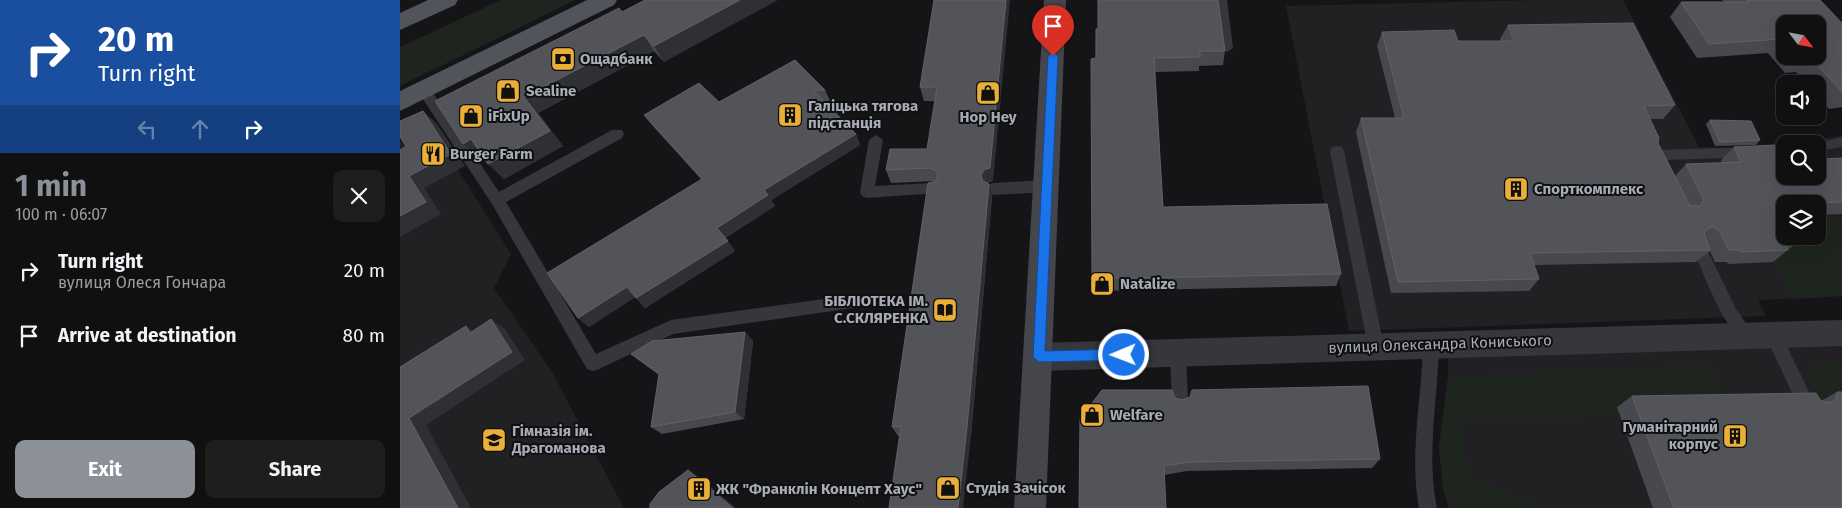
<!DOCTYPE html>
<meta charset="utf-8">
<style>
:root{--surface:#101011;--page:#1e1e1f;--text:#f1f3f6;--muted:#9c9d9f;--line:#303031;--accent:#8c9099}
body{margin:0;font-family:"Fira Sans",sans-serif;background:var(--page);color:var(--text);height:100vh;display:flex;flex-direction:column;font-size:19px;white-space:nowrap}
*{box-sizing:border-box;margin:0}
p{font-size:16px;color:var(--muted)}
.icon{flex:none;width:28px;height:28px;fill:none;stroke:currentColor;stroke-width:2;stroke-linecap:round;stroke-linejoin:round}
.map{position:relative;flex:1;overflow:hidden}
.side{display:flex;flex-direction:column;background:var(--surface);width:400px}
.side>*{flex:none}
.hud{background:#1a4fa0;color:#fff;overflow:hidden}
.needle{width:32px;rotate:122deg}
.fabs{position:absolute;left:1376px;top:15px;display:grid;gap:10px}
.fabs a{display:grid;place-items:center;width:50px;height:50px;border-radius:10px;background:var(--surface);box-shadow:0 5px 20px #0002,0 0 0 1px var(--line);font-size:25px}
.pin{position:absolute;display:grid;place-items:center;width:42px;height:42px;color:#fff;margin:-51px -21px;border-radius:50% 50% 50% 0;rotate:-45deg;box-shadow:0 0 5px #0007}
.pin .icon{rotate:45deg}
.me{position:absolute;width:55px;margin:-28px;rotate:269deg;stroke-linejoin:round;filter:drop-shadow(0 0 4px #0008)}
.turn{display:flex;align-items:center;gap:18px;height:105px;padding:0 15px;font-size:22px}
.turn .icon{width:65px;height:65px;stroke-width:2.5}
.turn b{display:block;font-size:35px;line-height:42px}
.lanes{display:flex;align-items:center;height:48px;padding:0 15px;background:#0003;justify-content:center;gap:25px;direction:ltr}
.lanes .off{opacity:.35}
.round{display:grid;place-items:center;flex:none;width:52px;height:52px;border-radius:10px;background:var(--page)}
.overview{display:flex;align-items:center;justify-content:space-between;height:85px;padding:0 15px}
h1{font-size:30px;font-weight:700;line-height:38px;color:var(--accent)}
.button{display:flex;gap:10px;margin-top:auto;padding:10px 15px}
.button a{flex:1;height:58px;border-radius:10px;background:var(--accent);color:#fff;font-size:20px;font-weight:700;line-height:58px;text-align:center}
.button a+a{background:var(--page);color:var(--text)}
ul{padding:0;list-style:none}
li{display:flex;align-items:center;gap:15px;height:65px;padding:0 15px}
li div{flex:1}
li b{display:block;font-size:19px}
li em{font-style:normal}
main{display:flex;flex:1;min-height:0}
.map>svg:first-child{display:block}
.built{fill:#212124;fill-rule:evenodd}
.green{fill:#1d251e}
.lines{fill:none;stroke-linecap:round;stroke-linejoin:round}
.lane{fill:#36373c;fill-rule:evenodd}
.street{fill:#36373c;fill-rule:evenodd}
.secondary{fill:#44464c;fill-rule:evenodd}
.primary{fill:#52545b;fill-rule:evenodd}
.wall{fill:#48494f;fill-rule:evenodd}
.shaded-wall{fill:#2f3034}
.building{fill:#52545a;stroke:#606268}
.route{fill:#1a73e8;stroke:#114b97}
.labels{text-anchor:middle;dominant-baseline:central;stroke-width:4;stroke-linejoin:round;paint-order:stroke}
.poi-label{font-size:15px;font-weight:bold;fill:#a7acb6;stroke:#101012;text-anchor:start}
.street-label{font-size:15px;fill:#a7acb6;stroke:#101012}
</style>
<main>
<section class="side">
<div class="hud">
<div class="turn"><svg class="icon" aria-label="right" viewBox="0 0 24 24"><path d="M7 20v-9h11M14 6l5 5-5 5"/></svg><div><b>20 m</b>Turn right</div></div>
<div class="lanes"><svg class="icon off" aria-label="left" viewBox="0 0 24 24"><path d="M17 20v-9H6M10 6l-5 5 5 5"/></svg><svg class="icon off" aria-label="ahead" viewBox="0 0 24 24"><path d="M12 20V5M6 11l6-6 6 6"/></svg><svg class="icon" aria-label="right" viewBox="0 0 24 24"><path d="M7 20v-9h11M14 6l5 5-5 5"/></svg></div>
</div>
<div class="overview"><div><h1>1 min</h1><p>100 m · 06:07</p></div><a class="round"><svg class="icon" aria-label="close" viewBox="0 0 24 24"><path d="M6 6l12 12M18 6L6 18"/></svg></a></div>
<ul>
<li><svg class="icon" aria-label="right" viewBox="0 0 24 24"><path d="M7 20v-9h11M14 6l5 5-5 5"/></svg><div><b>Turn right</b><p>вулиця Олеся Гончара</p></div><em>20 m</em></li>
<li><svg class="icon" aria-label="arrive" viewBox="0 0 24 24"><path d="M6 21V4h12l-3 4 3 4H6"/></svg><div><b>Arrive at destination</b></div><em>80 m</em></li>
</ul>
<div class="button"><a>Exit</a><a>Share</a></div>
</section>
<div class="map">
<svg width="1442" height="508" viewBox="0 0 1442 508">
<rect width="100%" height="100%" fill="#151517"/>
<g class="built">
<path d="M1137 0H1223L1299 147 1365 148 1385 145V176H1418V144H1392L1442 135V296L1358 300 1366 316 949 331 886 6ZM1385 204H1418V236H1385Z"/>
<polygon points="30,125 111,254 94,288 152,372 224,508 0,508 0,141"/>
<polygon points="1442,345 1442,508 1049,508 1043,489 1039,447 1048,377 1048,356"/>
</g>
<g class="green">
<polygon points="101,0 175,0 0,86 0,47"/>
<polygon points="1442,220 1442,296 1394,299 1368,253 1385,236 1418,236 1418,221"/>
<polygon points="1442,362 1442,403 1422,403 1407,371 1409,364"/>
<polygon points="1310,365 1328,405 1220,416 1060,421 1069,478 1144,508 1065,508 1043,489 1039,447 1048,377"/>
</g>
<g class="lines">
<g class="lane">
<polygon points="815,0 827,0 833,48 827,52 821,48"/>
<polygon points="24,85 29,87 99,192 212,130 222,130 224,134 222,138 106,202 196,354 271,320 454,295 460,297 462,302 460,307 273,334 199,369 193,371 187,369 92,204 19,93 17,90 19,87"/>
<polygon points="476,135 483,140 475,186 533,183 538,185 540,189 538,193 467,198 462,196 460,192 469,140"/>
<polygon points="1442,137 1442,147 1418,151 1418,144 1412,144"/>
<polygon points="937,146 942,147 944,151 984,347 982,352 976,354 970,352 968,347 930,151 932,147"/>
<polygon points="1385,146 1385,156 1264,160 1266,164 1264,168 1254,168 1248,155 1250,151 1255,150"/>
<polygon points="647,180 652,182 654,186 652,190 647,192 593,195 588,193 586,189 588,185 593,183"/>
<path d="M1299 241 1304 243 1336 309 1354 335 1352 340 1346 342C1326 335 1301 268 1292 247L1294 243Z"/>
<polygon points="1373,328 1379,330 1412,398 1414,404 1412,410 1406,412 1400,410 1365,335 1367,330"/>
<path d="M1031 336 1037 338 1039 343C1038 399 1026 453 1037 508H1019C1009 453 1022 399 1023 343L1025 338Z"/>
<polygon points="778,346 784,348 786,353 788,401 786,407 780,409 774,407 772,401 770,353 772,348"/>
</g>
<polygon class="street" points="1442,320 1442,346 639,371 629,367 624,357 629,347 639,343"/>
<polygon class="secondary" points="644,0 666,0 646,508 614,508"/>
<g class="primary">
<polygon points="28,0 58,0 55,5 0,30 0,13"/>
<polygon points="187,0 217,0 214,5 0,111 0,91"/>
</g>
</g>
<g class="wall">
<polygon points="245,0 264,62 254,51 138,113 163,146 104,179 83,156 79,159 63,144 222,12"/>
<polygon points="534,0 593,181 587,183 592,197 571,435 498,436 492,427 534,181 491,183 486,170 527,149 535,101 524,101 520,87"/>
<path d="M1322 0H1420L1442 23V107L1429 109 1418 96V84H1406L1396 72 1385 73 1368 53 1297 58 1270 17 1281 2H1324ZM1385 24 1418 56H1385Z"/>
<polygon points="1108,25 1275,105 1263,119 1250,119 1258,143 1275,176 1286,164 1322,163 1321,160 1334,147 1384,160 1442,158 1442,214 1418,215 1418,204 1385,204 1385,236 1400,240 1373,262 1328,264 1327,262 1315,262 1310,251 1296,262 1134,265 1139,279 1129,291 991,293 956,132 961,118 995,118 977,46 982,32 1058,41 1101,41 1100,39"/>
<polygon points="696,29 825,51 823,65 799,66 799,71 755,72 763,207 941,274 936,286 692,291 692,279"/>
<polygon points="395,60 425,90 430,101 424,101 456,134 460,145 371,200 375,206 325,238 335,251 245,308 235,297 189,327 178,318 301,179 253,126 244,115 319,102"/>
<polygon points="1310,120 1360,140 1356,145 1315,146 1306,124"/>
<polygon points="345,332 353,341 344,419 262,434 251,427 259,375 231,354"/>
<polygon points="1437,392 1442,508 1253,508 1217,407 1232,396 1421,401"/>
<polygon points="775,398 782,400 980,459 972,468 787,471 764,475 679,508"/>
</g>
<g class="shaded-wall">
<polygon points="340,0 378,0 264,62 254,46"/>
<polygon points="606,0 610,0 593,181 587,183 584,188 581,175 584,170"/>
<polygon points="244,35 254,51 138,113 163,146 104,179 88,164 124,97"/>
<polygon points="23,111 37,124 65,166 24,188 41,214 0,237 0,216"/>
<polygon points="456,134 460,145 371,200 375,206 324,238 317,228 364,190"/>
<polygon points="71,139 87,154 79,159 63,144"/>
<polygon points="589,184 592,197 571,435 563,508 558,508"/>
<polygon points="328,241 335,251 245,308 236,298"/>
<polygon points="227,287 237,296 189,327 178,318"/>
<polygon points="91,319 105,329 125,360 26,425 71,508 58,508 9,418"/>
<polygon points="66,326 80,336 70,333"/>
<polygon points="345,332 353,341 344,419 335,412"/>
<polygon points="288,470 300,478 336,508 333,508"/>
</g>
<g class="building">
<polygon points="245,0 340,0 254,46 244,35 124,97 150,131 88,164 71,139 63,144 35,101 219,8 222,12"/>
<polygon points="534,0 606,0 590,168 584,170 581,175 583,181 589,184 567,427 558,508 489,508 501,426 492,427 528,183 536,181 538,175 535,170 529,168 486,170 490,149 527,149 537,87 520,87"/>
<polygon points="698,0 818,0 825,51 800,51 800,57 754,58 763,207 927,204 941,274 692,279 691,59 696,58 696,29 698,29"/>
<polygon points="1347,0 1420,0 1442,23 1442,92 1410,57 1399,59 1397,56 1418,56 1418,24 1385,24 1385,43 1381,39 1309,44 1281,2 1349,2"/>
<polygon points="1233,23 1275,105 1244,106 1259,138 1258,143 1290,206 1300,206 1304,200 1286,164 1341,162 1334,147 1376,145 1384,160 1385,160 1385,176 1418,176 1418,159 1442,158 1442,202 1385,204 1379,205 1385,215 1385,236 1397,236 1400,240 1383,241 1388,250 1342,252 1341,250 1329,250 1319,230 1312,227 1307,229 1304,234 1310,250 1130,253 1139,279 998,282 961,118 1004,118 982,32 1054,30 1058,41 1114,41 1108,25"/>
<polygon points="395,60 425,90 413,90 456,134 364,190 368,195 317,228 328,241 236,298 227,287 178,318 147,273 302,179 244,115 299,83 319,102"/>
<polygon points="23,111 51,154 9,176 26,202 0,216 0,162 1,163 0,162 0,150 6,146 0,137 0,121"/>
<polygon points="1310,120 1351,121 1360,140 1320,142"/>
<polygon points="91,319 112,352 9,418 58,508 0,508 0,367 66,326 70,333"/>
<polygon points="345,332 335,412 251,427 259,374 231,354 252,341"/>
<polygon points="968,386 980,459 789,462 764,466 766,508 679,508 680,419 702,390 772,390 775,398 782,400 790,397 792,390"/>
<polygon points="1437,392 1442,392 1442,508 1274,508 1232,396 1416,393 1421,401 1428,403 1436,400"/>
<polygon points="288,470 333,508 250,508 250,504 259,492"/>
</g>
<polygon class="route" points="653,52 658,56 645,351 724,349 730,355 724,360 639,362 633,357 648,56"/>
<defs>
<symbol id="bank-square" viewBox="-11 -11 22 22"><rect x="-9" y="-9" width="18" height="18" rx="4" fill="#ebaf39" stroke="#101012"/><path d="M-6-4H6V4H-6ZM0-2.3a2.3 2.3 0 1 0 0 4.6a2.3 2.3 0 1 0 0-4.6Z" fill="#111"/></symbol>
<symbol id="shop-square" viewBox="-11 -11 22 22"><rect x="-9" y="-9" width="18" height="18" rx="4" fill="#ebaf39" stroke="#101012"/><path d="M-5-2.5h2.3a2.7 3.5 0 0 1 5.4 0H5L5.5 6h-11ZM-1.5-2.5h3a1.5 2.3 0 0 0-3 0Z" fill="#111"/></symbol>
<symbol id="building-square" viewBox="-11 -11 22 22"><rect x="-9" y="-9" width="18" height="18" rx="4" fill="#ebaf39" stroke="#101012"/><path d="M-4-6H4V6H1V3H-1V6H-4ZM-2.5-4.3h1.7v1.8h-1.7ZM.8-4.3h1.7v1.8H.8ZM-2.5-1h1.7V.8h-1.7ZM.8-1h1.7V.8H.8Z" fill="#111"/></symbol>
<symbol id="restaurant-square" viewBox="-11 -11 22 22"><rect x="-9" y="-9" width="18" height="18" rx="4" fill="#ebaf39" stroke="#101012"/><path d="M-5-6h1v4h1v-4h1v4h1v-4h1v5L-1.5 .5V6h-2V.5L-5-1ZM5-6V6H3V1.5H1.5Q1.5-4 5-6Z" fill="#111"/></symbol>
<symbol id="library-square" viewBox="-11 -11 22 22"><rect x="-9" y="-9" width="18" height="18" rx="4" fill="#ebaf39" stroke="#101012"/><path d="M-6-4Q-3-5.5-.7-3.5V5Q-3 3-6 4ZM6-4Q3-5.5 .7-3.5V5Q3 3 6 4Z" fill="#111"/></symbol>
<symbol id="school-square" viewBox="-11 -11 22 22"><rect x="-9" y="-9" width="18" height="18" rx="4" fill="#ebaf39" stroke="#101012"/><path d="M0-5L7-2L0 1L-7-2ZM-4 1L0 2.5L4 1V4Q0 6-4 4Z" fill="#111"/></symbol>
</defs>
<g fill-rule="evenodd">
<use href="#bank-square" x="149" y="45" width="28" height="28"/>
<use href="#shop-square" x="94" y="77" width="28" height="28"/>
<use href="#shop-square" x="574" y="79" width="28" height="28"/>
<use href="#building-square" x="376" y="101" width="28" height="28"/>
<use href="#shop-square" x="57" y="102" width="28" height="28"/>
<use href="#restaurant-square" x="19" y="140" width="28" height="28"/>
<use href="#building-square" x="1102" y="175" width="28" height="28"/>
<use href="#shop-square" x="688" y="270" width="28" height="28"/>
<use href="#library-square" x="531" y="296" width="28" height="28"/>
<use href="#shop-square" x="678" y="401" width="28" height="28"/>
<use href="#building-square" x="1321" y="422" width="28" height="28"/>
<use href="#school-square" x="80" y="426" width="28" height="28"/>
<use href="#shop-square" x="534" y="474" width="28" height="28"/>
<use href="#building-square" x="285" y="475" width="28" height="28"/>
</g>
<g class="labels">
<g class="poi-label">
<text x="180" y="59">Ощадбанк</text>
<text x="126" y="91">Sealine</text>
<text x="408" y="106">Галiцька тягова<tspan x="408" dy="17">пiдстанцiя</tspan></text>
<text x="88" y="116">iFixUp</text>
<text x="588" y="117" text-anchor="middle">Hop Hey</text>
<text x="50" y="154">Burger Farm</text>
<text x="1134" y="189">Спорткомплекс</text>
<text x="720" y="284">Natalize</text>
<text x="528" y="301" text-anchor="end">БІБЛІОТЕКА ІМ.<tspan x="528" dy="17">С.СКЛЯРЕНКА</tspan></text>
<text x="710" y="415">Welfarе</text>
<text x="1318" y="427" text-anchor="end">Гуманітарний<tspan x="1318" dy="17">корпус</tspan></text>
<text x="112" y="431">Гімназія ім.<tspan x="112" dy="17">Драгоманова</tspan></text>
<text x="566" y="488">Студія Зачісок</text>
<text x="316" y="489">ЖК "Франклін Концепт Хаус"</text>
</g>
<g class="street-label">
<text transform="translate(1040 344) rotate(-2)">вулиця Олександра Кониського</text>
</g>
</g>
</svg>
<div class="fabs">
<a><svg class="needle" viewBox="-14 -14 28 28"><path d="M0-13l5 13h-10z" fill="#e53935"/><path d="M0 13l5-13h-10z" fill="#9c9d9f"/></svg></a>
<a><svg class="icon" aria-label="sound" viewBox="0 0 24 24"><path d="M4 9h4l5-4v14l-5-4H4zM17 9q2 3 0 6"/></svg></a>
<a><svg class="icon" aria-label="search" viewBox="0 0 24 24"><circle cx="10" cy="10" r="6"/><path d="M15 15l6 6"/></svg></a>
<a><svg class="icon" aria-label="layers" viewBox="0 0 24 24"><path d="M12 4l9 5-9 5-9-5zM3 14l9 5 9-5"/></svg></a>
</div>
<div class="pin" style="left:653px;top:56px;background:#d93025"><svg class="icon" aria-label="arrive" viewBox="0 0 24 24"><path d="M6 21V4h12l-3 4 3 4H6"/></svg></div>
<svg class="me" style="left:724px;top:355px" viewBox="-20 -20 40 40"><circle r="17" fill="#1a73e8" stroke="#fff" stroke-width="3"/><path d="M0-11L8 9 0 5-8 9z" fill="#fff"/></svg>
</div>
</main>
